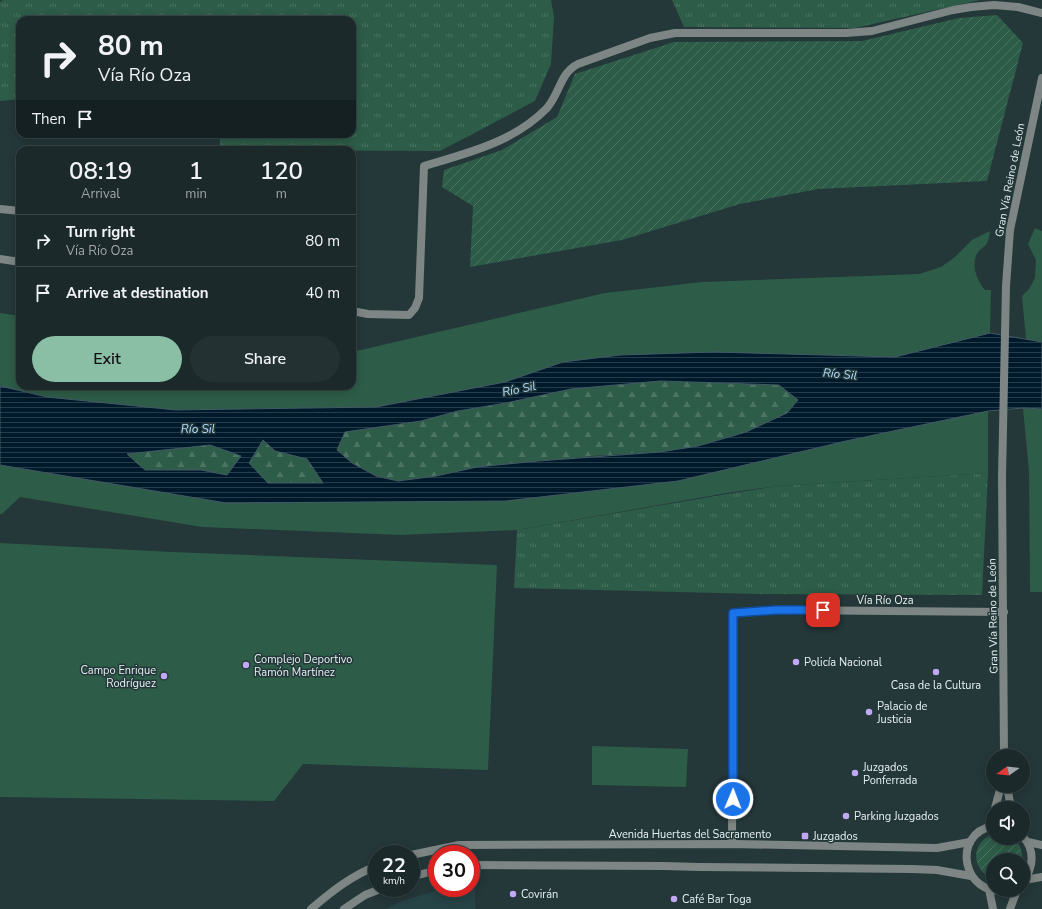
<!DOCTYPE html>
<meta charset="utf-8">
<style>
:root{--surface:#1b292b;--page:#243133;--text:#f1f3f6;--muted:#a0a6a9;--line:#394547;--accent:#8abfa5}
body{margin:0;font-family:"Nunito Sans",sans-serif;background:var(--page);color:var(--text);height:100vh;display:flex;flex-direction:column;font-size:15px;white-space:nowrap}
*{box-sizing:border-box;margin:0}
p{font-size:13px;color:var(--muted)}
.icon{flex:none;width:22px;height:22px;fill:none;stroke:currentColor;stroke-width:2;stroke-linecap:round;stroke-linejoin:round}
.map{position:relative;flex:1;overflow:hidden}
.details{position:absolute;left:16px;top:146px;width:340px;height:244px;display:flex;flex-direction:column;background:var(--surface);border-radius:12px;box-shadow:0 2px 10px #0003,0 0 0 1px var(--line)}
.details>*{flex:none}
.banner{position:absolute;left:16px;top:16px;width:340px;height:122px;border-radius:12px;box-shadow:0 2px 10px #0003,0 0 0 1px var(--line);background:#1b292b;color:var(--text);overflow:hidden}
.needle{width:26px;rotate:256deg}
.controls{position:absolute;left:986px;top:749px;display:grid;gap:8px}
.controls a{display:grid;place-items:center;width:44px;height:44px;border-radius:50%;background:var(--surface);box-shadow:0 2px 10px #0003,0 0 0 1px var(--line);font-size:20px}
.speed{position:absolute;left:368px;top:845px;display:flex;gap:8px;font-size:20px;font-weight:700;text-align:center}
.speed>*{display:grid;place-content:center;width:52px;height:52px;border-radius:50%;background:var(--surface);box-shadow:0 2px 10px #0003,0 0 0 1px var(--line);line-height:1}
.speed small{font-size:10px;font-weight:400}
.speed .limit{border:6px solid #d22;background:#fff;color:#111}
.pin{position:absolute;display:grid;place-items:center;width:34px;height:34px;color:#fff;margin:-17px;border-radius:8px;box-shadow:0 2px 6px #0006}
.me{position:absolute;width:44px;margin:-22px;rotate:1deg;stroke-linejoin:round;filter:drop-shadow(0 0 3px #0008)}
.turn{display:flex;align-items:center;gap:14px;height:84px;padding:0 16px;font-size:18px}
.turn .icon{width:52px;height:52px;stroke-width:2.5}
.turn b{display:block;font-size:28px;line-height:34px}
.then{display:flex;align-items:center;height:38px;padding:0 16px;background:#0003;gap:8px;font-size:15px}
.eta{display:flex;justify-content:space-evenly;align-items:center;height:68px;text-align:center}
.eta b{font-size:24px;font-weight:600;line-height:28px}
.button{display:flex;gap:8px;margin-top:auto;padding:8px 16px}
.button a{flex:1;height:46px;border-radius:24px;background:var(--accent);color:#111;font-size:16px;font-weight:600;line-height:46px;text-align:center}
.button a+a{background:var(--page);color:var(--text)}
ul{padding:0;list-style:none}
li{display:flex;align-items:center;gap:12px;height:52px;padding:0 16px;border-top:1px solid var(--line)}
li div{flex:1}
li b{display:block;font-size:15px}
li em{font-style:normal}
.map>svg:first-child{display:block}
.built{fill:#264345}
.grass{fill:url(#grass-tufts)}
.forest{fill:url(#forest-firs)}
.park{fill:#2d5c48}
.garden{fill:url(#garden-furrows)}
.water{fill:url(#water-rules);stroke:#445a66;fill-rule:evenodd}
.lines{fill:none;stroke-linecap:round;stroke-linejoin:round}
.minor{stroke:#7d8684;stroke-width:8}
.tertiary{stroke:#7d8684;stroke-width:8}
.route-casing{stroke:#114b97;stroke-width:10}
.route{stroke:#1a73e8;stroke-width:7}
.poi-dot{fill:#c0a8f4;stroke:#243739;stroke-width:1.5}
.labels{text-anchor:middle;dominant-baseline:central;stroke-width:3;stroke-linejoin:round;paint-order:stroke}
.street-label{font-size:11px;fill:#e4f0f1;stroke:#243739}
.poi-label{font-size:11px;fill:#e4f0f1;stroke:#243739;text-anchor:start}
.water-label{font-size:12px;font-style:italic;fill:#afdcfe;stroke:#243739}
</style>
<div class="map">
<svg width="1042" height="909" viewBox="0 0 1042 909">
<defs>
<pattern id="grass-tufts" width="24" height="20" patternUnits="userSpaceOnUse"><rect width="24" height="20" fill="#2d5c48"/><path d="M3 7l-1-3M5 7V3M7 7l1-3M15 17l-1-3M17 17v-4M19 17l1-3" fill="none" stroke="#4b7463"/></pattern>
<pattern id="forest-firs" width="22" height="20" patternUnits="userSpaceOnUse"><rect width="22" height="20" fill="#2d5c48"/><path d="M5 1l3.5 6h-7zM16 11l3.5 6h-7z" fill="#4b7463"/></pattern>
<pattern id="garden-furrows" width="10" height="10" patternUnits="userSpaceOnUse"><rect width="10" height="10" fill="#2d5c48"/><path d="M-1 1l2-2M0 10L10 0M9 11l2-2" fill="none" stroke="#4b7463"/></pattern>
<pattern id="water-rules" width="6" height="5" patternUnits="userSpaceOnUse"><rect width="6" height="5" fill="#001a2b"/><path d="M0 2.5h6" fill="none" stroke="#253c4a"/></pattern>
</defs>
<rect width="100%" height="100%" fill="#243739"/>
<polygon class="built" points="475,884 475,909 386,909 401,901 436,891 452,888 471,888 471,885"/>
<g class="grass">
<polygon points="3,0 551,0 554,17 551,64 535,101 440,151 220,150 220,134 352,134 352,20 20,20 20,99 0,101 0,2"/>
<polygon points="672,0 980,0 855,28 684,27"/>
<polygon points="988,473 982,595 760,594 514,588 517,530 733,493 778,486"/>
</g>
<g class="forest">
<polygon points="660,381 779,385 798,400 787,413 746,432 698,446 660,452 590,456 398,481 376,476 352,463 337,450 345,432 421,421 458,411 506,403 571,389"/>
<polygon points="263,440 275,451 307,459 323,483 267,483 249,463"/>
<polygon points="210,445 241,456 227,475 201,470 145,470 127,454"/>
</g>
<g class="park">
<polygon points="1035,228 1042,231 1042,342 1026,339 1022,296 1029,289 1035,278 1036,260 1028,244"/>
<path d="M990 231C989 235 989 240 987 243 985 247 980 249 978 252 970 264 977 281 985 290H991L990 333 895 357 714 352 620 355 563 362 505 382 376 407 176 410 47 397 0 386V313L20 316V386H352V352L605 293 702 282 919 274 941 267 955 257 972 240Z"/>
<polygon points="1023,408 1042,409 1042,592 1030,592 1029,472"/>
<polygon points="988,411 988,473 778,486 733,492 517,530 401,535 202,527 20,497 2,514 0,514 0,465 226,503 505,501 678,481 846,441"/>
<polygon points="0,543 172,552 497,565 488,770 303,764 274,801 0,797"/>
<polygon points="592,746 688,749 686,787 592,785"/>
</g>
<g class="garden">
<polygon points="997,15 1023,43 987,181 818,189 740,204 622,240 470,267 473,206 442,187 444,170 502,150 557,117 575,74 674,42 862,41 959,18"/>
<path d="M993 834V838C999 838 1008 836 1013 839 1020 842 1023 853 1022 860H993V879C971 870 970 843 993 834Z"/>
</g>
<path class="water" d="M990 333 1042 342V409L1023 408 988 411 846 441 678 481 506 501 226 503 0 465V386L47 397 176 410 376 407 505 382 563 362 620 355 714 352 895 357ZM660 381 779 385 798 400 787 413 746 432 698 446 660 452 538 461 477 467 436 476 398 481 376 476 352 463 337 450 345 432 421 421 458 411 506 403 571 389ZM263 440 275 451 307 459 323 483H268L249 463ZM210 445 241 456 227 475 201 470H145L127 454Z"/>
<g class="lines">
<g class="minor">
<polyline points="0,209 20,211"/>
<polyline points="0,259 20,262"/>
<path d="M352 311 368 314 409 315 415 308 419 298 424 166C468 153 514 142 547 108 560 93 560 73 578 64L650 38 675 33H846L872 31 953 10 971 7 994 5 1018 7 1042 13"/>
<polyline points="732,844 733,613 776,610 1004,612"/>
</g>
<g class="tertiary">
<polyline points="1004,756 1002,477 1006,286 1010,230 1042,78"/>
<polyline points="1007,786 1011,808"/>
<polyline points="995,808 1001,786"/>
<path d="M993 826C950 834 963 898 1007 890"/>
<path d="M1023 837C1035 849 1034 868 1023 881"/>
<polyline points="1028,842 1042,845"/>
<polyline points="411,855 459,845 732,844 937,848 970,842"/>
<polyline points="471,865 663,866 700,867 912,869 937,870 971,876"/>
<polyline points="411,877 437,870"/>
<polyline points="1024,880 1042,877"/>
<polyline points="989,889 993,909"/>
<path d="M311 909C331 892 352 875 377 866"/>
<polyline points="344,909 365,895 383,888"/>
<polyline points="1010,909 1017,890"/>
</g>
</g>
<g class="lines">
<defs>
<polyline id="route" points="733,799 733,613 776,610 823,610"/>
</defs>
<use href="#route" class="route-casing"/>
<use href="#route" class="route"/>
</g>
<g class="poi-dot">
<circle cx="796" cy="662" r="4"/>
<circle cx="246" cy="665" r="4"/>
<circle cx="936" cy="672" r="4"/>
<circle cx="164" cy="676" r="4"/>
<circle cx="869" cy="712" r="4"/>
<circle cx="855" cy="773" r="4"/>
<circle cx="846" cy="816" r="4"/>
<rect x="801" y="832" width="8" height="8" rx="2"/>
<circle cx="513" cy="894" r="4"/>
<circle cx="674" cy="899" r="4"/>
</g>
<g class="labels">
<g class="street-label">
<text transform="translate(1010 180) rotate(-79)">Gran Vía Reino de León</text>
<text x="885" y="600">Vía Río Oza</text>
<text transform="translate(993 616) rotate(-91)">Gran Vía Reino de León</text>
<text x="690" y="834">Avenida Huertas del Sacramento</text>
</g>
<g class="poi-label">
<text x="254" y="659">Complejo Deportivo<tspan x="254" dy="13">Ramón Martínez</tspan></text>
<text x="804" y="662">Policía Nacional</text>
<text x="156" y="670" text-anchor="end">Campo Enrique<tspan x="156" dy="13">Rodríguez</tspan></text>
<text x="936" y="685" text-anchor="middle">Casa de la Cultura</text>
<text x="877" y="706">Palacio de<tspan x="877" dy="13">Justicia</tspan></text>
<text x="863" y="767">Juzgados<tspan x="863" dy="13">Ponferrada</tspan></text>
<text x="854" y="816">Parking Juzgados</text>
<text x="813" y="836">Juzgados</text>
<text x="521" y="894">Covirán</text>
<text x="682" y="899">Café Bar Toga</text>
</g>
<g class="water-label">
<text transform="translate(840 374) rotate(5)">Río Sil</text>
<text transform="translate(519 389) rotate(-11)">Río Sil</text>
<text x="198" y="429">Río Sil</text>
</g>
</g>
</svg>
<div class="controls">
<a><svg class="needle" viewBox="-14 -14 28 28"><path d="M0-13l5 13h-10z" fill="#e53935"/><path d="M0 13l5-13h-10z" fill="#a0a6a9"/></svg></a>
<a><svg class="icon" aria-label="sound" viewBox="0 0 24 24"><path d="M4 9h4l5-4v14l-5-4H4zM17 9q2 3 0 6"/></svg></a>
<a><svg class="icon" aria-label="search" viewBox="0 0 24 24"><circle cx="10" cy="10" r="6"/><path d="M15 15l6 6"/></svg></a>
</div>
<div class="speed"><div>22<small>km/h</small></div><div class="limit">30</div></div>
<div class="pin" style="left:823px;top:610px;background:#d93025"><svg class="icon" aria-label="arrive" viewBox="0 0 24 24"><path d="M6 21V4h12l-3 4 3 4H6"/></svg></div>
<svg class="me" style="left:733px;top:799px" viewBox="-20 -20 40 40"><circle r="17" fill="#1a73e8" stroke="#fff" stroke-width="3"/><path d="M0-11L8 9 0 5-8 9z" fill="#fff"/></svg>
<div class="banner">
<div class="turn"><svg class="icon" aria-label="right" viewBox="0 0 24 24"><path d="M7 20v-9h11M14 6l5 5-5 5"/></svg><div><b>80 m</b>Vía Río Oza</div></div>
<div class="then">Then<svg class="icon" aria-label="arrive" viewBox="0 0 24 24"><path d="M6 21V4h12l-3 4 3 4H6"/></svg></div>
</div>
<section class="details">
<div class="eta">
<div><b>08:19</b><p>Arrival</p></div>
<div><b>1</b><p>min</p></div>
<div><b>120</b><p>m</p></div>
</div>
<ul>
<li><svg class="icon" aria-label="right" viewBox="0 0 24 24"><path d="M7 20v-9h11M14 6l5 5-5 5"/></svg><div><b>Turn right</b><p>Vía Río Oza</p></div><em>80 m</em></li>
<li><svg class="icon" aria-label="arrive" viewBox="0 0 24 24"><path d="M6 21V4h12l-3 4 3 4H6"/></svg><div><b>Arrive at destination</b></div><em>40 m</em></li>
</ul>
<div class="button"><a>Exit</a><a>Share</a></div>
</section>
</div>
